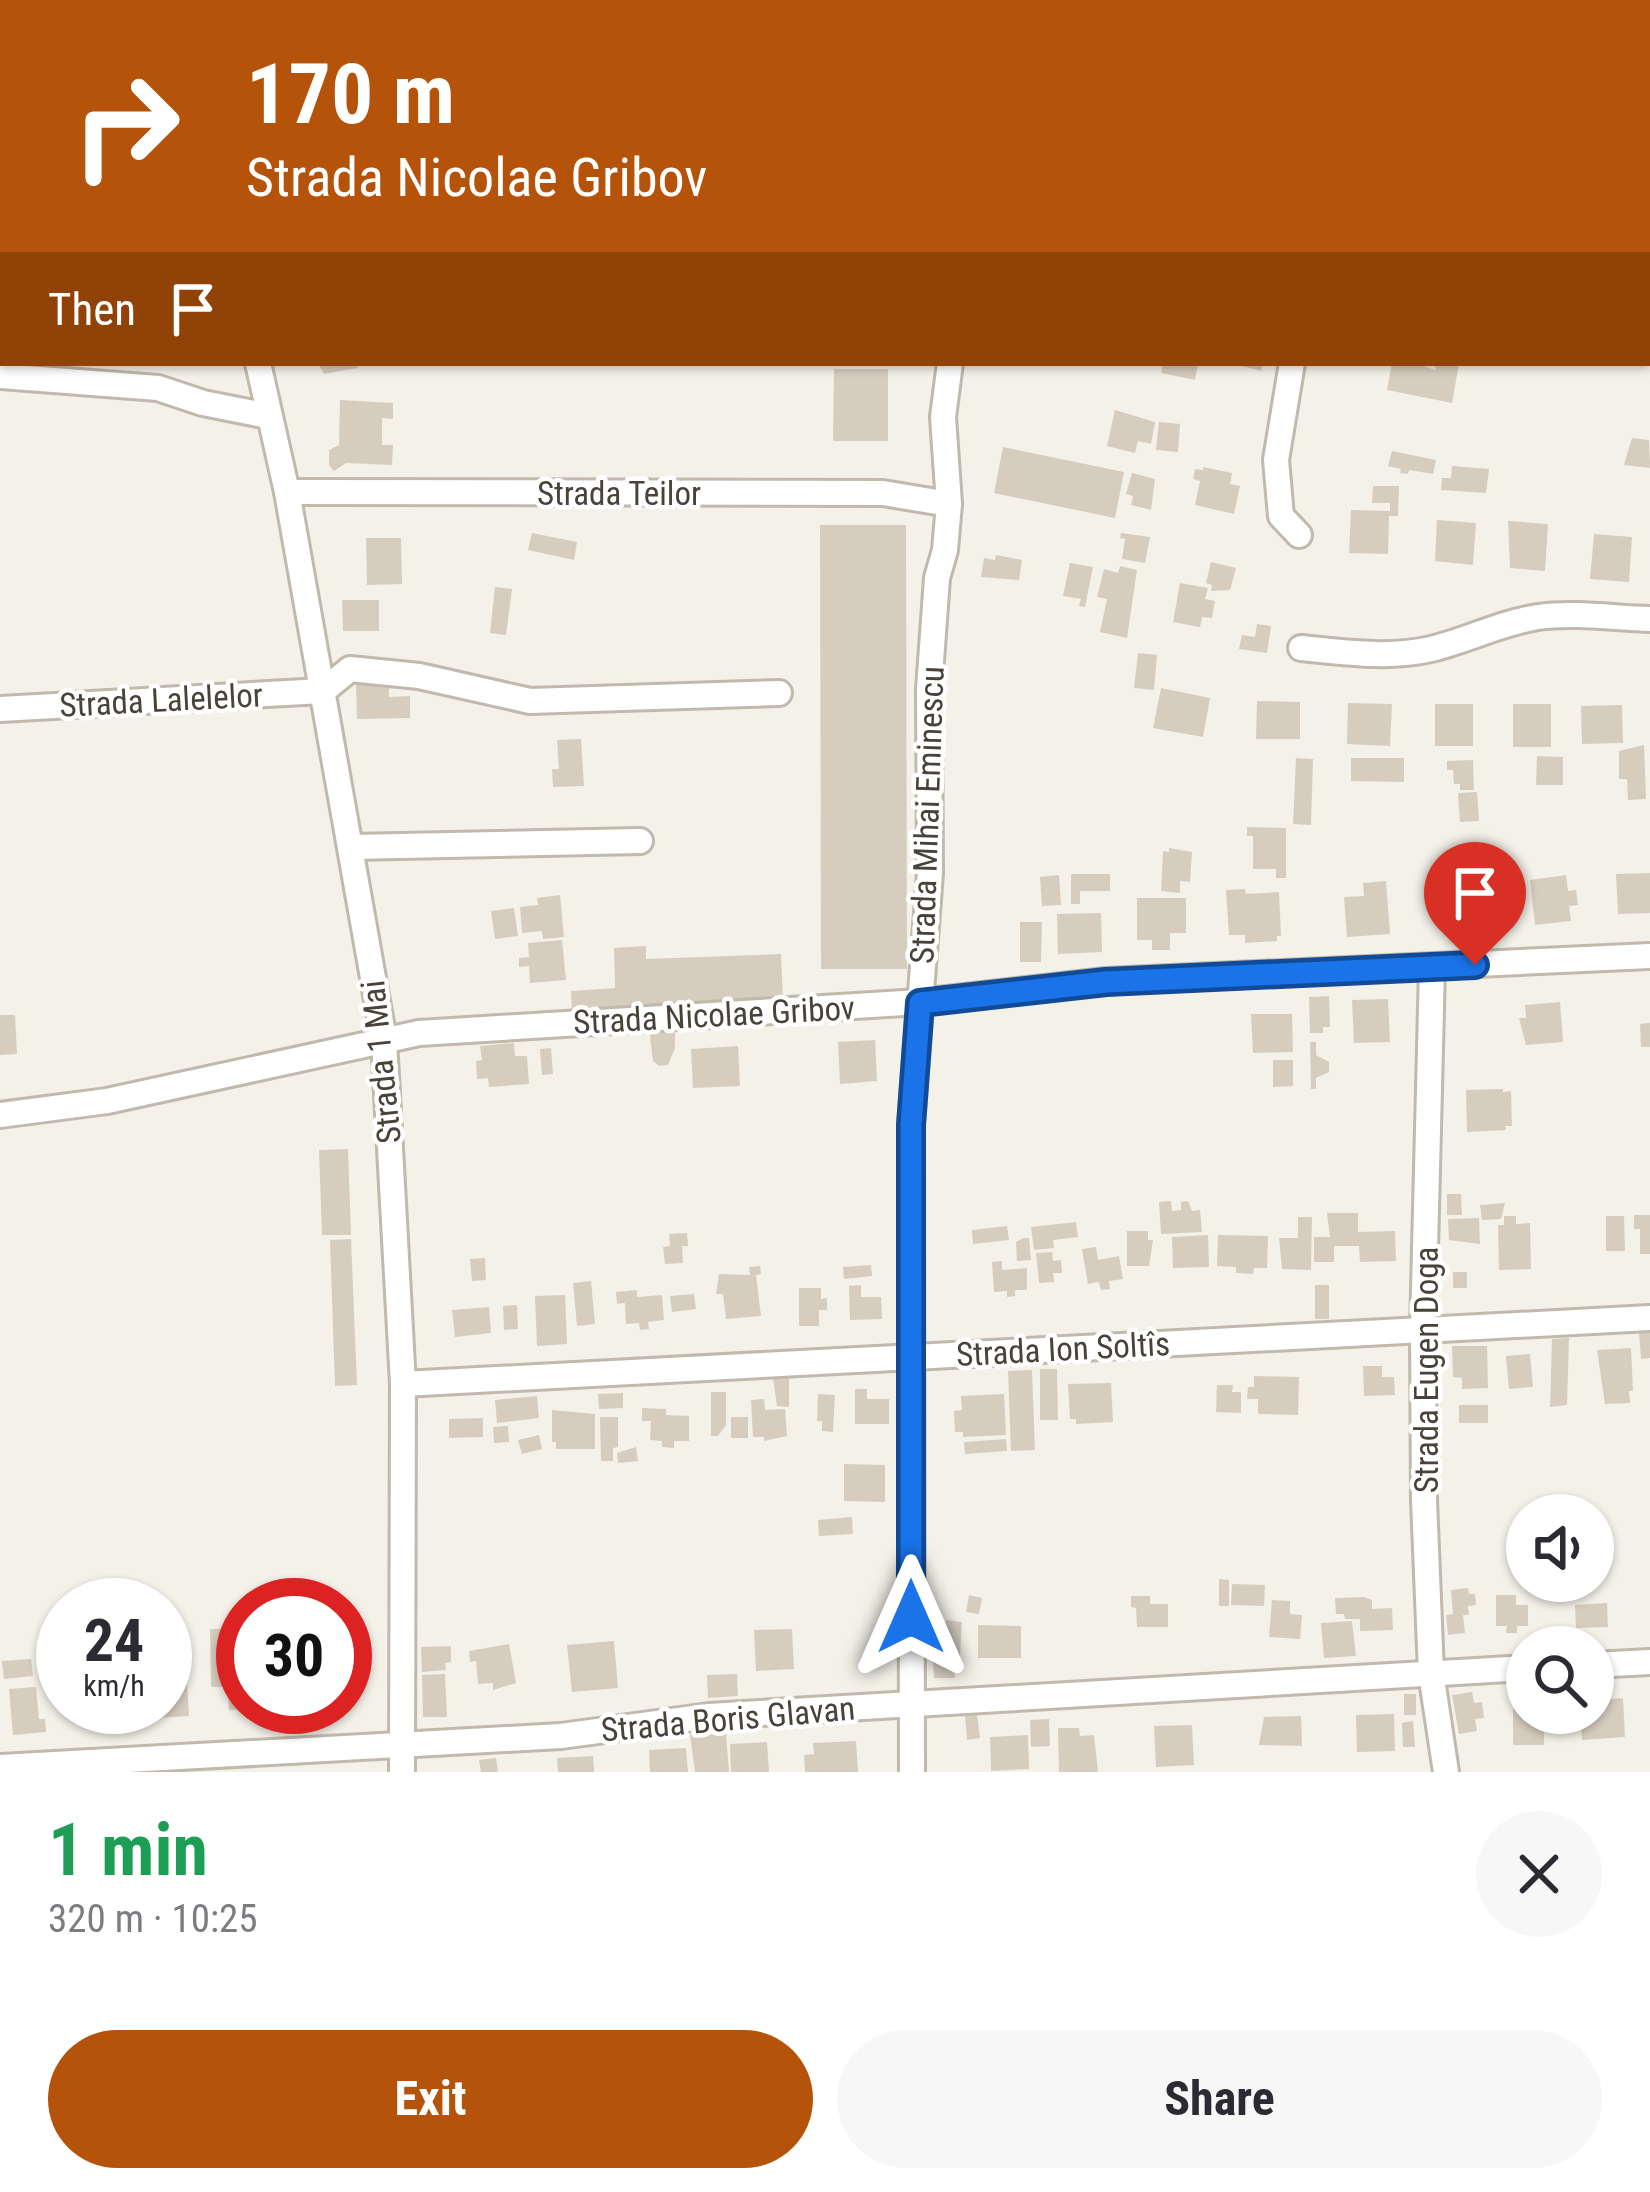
<!DOCTYPE html>
<meta charset="utf-8">
<style>
:root{--surface:#fff;--page:#f7f7f7;--text:#2b2b33;--muted:#7c7c81;--accent:#b45309}
body{margin:0;font-family:"Roboto Condensed",sans-serif;background:var(--page);color:var(--text);height:100vh;display:flex;flex-direction:column;font-size:45px;white-space:nowrap}
*{box-sizing:border-box;margin:0}
p{font-size:39px;color:var(--muted)}
.icon{flex:none;width:66px;height:66px;fill:none;stroke:currentColor;stroke-width:2;stroke-linecap:round;stroke-linejoin:round}
.map{position:relative;height:1772px;overflow:hidden}
.side{display:flex;flex-direction:column;background:var(--surface);flex:1}
.side>*{flex:none}
.guide{position:absolute;left:0px;top:0px;width:1650px;height:366px;box-shadow:0 3px 9px #0004;background:#b45309;color:#fff;overflow:hidden}
.fabs{position:absolute;left:1506px;top:1494px;display:grid;gap:24px}
.fabs a{display:grid;place-items:center;width:108px;height:108px;border-radius:50%;background:var(--surface);box-shadow:0 3px 9px #0004;font-size:60px}
.speed{position:absolute;left:36px;top:1578px;display:flex;gap:24px;font-size:60px;font-weight:700;text-align:center}
.speed>*{display:grid;place-content:center;width:156px;height:156px;border-radius:50%;background:var(--surface);box-shadow:0 3px 9px #0004;line-height:1}
.speed small{font-size:30px;font-weight:400}
.speed .limit{border:18px solid #d22;background:#fff;color:#111}
.pin{position:absolute;display:grid;place-items:center;width:102px;height:102px;color:#fff;margin:-123px -51px;border-radius:50% 50% 50% 0;rotate:-45deg;box-shadow:0 0 12px #0007}
.pin .icon{rotate:45deg}
.me{position:absolute;width:132px;margin:-66px;rotate:0deg;stroke-linejoin:round;filter:drop-shadow(0 0 9px #0008)}
.turn{display:flex;align-items:center;gap:42px;height:252px;padding:0 48px;font-size:54px}
.turn .icon{width:156px;height:156px;stroke-width:2.5}
.turn b{display:block;font-size:84px;line-height:102px}
.then{display:flex;align-items:center;height:114px;padding:0 48px;background:#0003;gap:24px;font-size:45px}
.round{display:grid;place-items:center;flex:none;width:126px;height:126px;border-radius:63px;background:var(--page)}
.head{display:flex;align-items:center;justify-content:space-between;height:204px;padding:0 48px}
h1{font-size:72px;font-weight:700;line-height:90px;color:#1e9e55}
.button{display:flex;gap:24px;margin-top:auto;padding:24px 48px}
.button a{flex:1;height:138px;border-radius:72px;background:var(--accent);color:#fff;font-size:48px;font-weight:700;line-height:138px;text-align:center}
.button a+a{background:var(--page);color:var(--text)}
.map>svg:first-child{display:block}
.green{fill:#d0e8b3}
.building{fill:#d6cdbf}
.lines{fill:none;stroke-linecap:round;stroke-linejoin:round}
.minor-casing{stroke:#c0b9ac;stroke-width:30}
.major-casing{stroke:#e3be69;stroke-width:36}
.minor{stroke:#fff;stroke-width:24}
.major{stroke:#fde19a;stroke-width:30}
.route-casing{stroke:#114b97;stroke-width:30}
.route{stroke:#1a73e8;stroke-width:21}
.labels{text-anchor:middle;dominant-baseline:central;stroke-width:9;stroke-linejoin:round;paint-order:stroke}
.street-label{font-size:33px;fill:#484238;stroke:#fff}
</style>
<div class="map">
<svg width="1650" height="1772" viewBox="0 0 1650 1772">
<rect width="100%" height="100%" fill="#f4f1e9"/>
<polygon class="green" points="962,0 1650,0 1650,109 1647,3"/>
<g class="building">
<polygon points="318,363 360,363 357,368 324,374"/>
<polygon points="1163,363 1198,363 1195,380 1161,373"/>
<polygon points="1232,363 1263,363 1261,371"/>
<polygon points="1392,363 1415,363 1435,370 1436,363 1459,363 1452,403 1387,390"/>
<polygon points="834,369 888,369 888,441 833,441"/>
<polygon points="340,400 393,403 393,419 382,418 382,445 393,445 392,465 346,463 334,471 329,465 329,450 339,445"/>
<polygon points="1115,410 1155,422 1151,444 1138,441 1135,453 1107,446"/>
<polygon points="1159,422 1180,424 1178,452 1156,450"/>
<polygon points="1632,438 1649,440 1650,468 1624,465"/>
<polygon points="1003,447 1124,472 1115,518 994,493"/>
<polygon points="1392,451 1436,460 1433,474 1409,470 1408,474 1400,473 1401,469 1388,466"/>
<polygon points="1452,466 1489,469 1486,493 1441,490 1442,478 1451,478"/>
<polygon points="1203,467 1232,473 1230,484 1240,486 1234,514 1195,505 1200,481 1193,479 1195,469 1203,470"/>
<polygon points="1132,473 1155,479 1151,510 1131,505 1133,496 1126,494"/>
<polygon points="1373,486 1399,486 1398,516 1389,516 1388,554 1349,553 1351,510 1390,511 1390,503 1372,503"/>
<polygon points="1437,520 1476,523 1473,565 1435,561"/>
<polygon points="1508,521 1548,524 1545,571 1510,568"/>
<polygon points="820,525 906,525 907,969 821,969"/>
<polygon points="532,533 577,542 574,560 528,550"/>
<polygon points="1121,533 1150,537 1145,563 1122,559 1125,539 1120,538"/>
<polygon points="1594,534 1632,537 1629,582 1590,579"/>
<polygon points="366,538 401,538 402,584 367,585"/>
<polygon points="996,555 1022,560 1019,580 981,577 984,558 995,560"/>
<polygon points="1211,562 1236,568 1230,590 1211,591 1212,585 1206,583"/>
<polygon points="1070,563 1093,567 1085,607 1079,606 1081,599 1063,596"/>
<polygon points="1120,566 1137,570 1127,638 1100,632 1107,599 1097,597 1104,569 1118,573"/>
<polygon points="1180,583 1208,588 1205,599 1215,601 1212,618 1202,617 1200,627 1173,622"/>
<polygon points="495,587 512,589 506,635 490,633"/>
<polygon points="342,600 379,600 379,631 343,631"/>
<polygon points="1257,624 1271,626 1267,653 1239,649 1242,635 1255,637"/>
<polygon points="1138,653 1157,655 1154,690 1134,688"/>
<polygon points="389,683 389,697 410,696 410,718 357,719 356,684"/>
<polygon points="1161,688 1210,698 1203,737 1153,728"/>
<polygon points="1257,701 1300,702 1300,739 1256,739"/>
<polygon points="1348,703 1392,704 1390,746 1347,744"/>
<rect x="1435" y="704" width="38" height="42"/>
<rect x="1513" y="704" width="38" height="43"/>
<polygon points="1622,705 1623,743 1582,744 1581,706"/>
<polygon points="581,739 584,786 553,787 552,769 559,769 557,740"/>
<polygon points="1644,745 1646,799 1628,800 1627,779 1619,779 1619,751"/>
<polygon points="1537,756 1563,757 1563,785 1536,785"/>
<polygon points="1296,758 1313,759 1311,825 1293,824"/>
<polygon points="1351,758 1404,758 1404,782 1351,781"/>
<polygon points="1473,760 1474,790 1460,790 1460,784 1454,784 1453,770 1447,770 1447,761"/>
<polygon points="1477,792 1479,821 1460,822 1458,793"/>
<polygon points="1247,827 1286,828 1286,878 1276,878 1276,869 1253,869 1253,836 1247,836"/>
<polygon points="1169,848 1192,852 1190,882 1180,881 1180,893 1161,891 1163,851 1169,852"/>
<polygon points="1650,873 1650,913 1618,914 1616,874"/>
<polygon points="1071,874 1110,874 1110,891 1080,891 1080,904 1071,904"/>
<polygon points="1059,875 1061,905 1042,906 1040,877"/>
<polygon points="1566,875 1568,891 1576,890 1578,905 1569,906 1571,921 1535,925 1530,880"/>
<polygon points="1386,881 1390,934 1347,937 1344,897 1364,896 1363,883"/>
<polygon points="1483,882 1486,924 1452,927 1449,884"/>
<polygon points="1245,889 1246,894 1279,892 1281,936 1277,936 1277,941 1245,943 1245,935 1229,935 1226,890"/>
<polygon points="560,895 564,937 543,939 542,931 522,933 520,907 538,905 537,898"/>
<polygon points="1137,898 1186,898 1186,933 1170,933 1170,950 1152,950 1152,940 1137,940"/>
<polygon points="514,908 518,936 495,939 491,911"/>
<polygon points="1101,913 1102,952 1058,954 1057,914"/>
<polygon points="1020,922 1042,922 1041,962 1020,962"/>
<polygon points="562,940 566,980 530,983 529,966 519,967 519,958 529,957 528,943"/>
<polygon points="646,946 646,959 781,954 783,1001 616,1007 616,1012 572,1015 571,991 615,988 614,948"/>
<polygon points="1329,996 1330,1027 1323,1027 1323,1033 1310,1033 1309,997"/>
<polygon points="1388,999 1390,1042 1354,1043 1352,1000"/>
<polygon points="1560,1002 1563,1042 1526,1045 1519,1018 1526,1018 1525,1005"/>
<polygon points="1251,1014 1292,1014 1293,1052 1253,1053"/>
<polygon points="0,1015 15,1015 17,1054 0,1055"/>
<polygon points="1650,1023 1650,1047 1641,1047 1640,1024"/>
<polygon points="649,1029 675,1029 675,1048 668,1065 659,1066 653,1061"/>
<polygon points="875,1040 877,1081 840,1084 838,1042"/>
<polygon points="1310,1042 1316,1042 1316,1055 1329,1062 1329,1072 1316,1078 1316,1089 1311,1089"/>
<polygon points="514,1043 515,1056 527,1056 529,1084 489,1087 488,1078 477,1079 476,1061 482,1060 480,1046"/>
<polygon points="738,1046 740,1086 693,1088 691,1049"/>
<polygon points="551,1048 553,1074 542,1075 540,1049"/>
<polygon points="1273,1060 1293,1060 1293,1086 1273,1087"/>
<polygon points="1503,1089 1503,1092 1511,1091 1512,1126 1505,1126 1506,1130 1467,1132 1466,1090"/>
<polygon points="348,1149 351,1235 322,1235 319,1150"/>
<polygon points="1447,1194 1461,1194 1462,1215 1447,1215"/>
<polygon points="1171,1201 1172,1211 1181,1210 1181,1202 1188,1201 1192,1211 1200,1210 1202,1232 1161,1234 1159,1202"/>
<polygon points="1505,1203 1501,1219 1482,1220 1480,1205"/>
<polygon points="1327,1213 1358,1213 1358,1232 1395,1231 1396,1261 1360,1262 1359,1246 1334,1246 1334,1262 1314,1262 1314,1237 1330,1237"/>
<polygon points="1634,1215 1650,1215 1650,1254 1640,1254 1640,1229 1634,1229"/>
<polygon points="1504,1216 1516,1216 1516,1224 1530,1223 1531,1269 1499,1270 1498,1225 1504,1225"/>
<polygon points="1606,1216 1624,1216 1625,1251 1606,1251"/>
<polygon points="1298,1217 1312,1217 1311,1270 1282,1269 1279,1238 1298,1238"/>
<polygon points="1479,1218 1480,1244 1449,1240 1448,1219"/>
<polygon points="1076,1222 1078,1237 1053,1240 1054,1248 1034,1250 1031,1227"/>
<polygon points="1007,1226 1009,1240 973,1244 972,1230"/>
<polygon points="1127,1231 1148,1231 1148,1240 1153,1240 1149,1266 1127,1266"/>
<polygon points="687,1233 688,1246 682,1246 683,1263 665,1264 663,1247 670,1246 669,1234"/>
<polygon points="1208,1235 1209,1267 1173,1268 1172,1237"/>
<polygon points="1218,1235 1268,1236 1267,1268 1254,1268 1253,1274 1236,1273 1236,1267 1217,1266"/>
<polygon points="1023,1238 1029,1238 1031,1260 1017,1261 1016,1242"/>
<polygon points="351,1239 357,1385 335,1386 330,1240"/>
<polygon points="1096,1247 1098,1260 1119,1256 1123,1279 1109,1281 1110,1289 1101,1290 1099,1282 1088,1284 1082,1249"/>
<polygon points="1052,1252 1053,1261 1061,1260 1062,1273 1053,1273 1054,1282 1039,1283 1036,1253"/>
<polygon points="485,1258 486,1280 472,1281 470,1259"/>
<polygon points="1002,1261 1002,1270 1027,1268 1027,1290 1015,1290 1015,1296 1007,1297 1007,1291 994,1292 992,1262"/>
<polygon points="871,1265 872,1276 844,1279 843,1267"/>
<polygon points="760,1266 761,1274 756,1275 761,1316 726,1319 723,1294 716,1294 719,1274 750,1275 749,1267"/>
<rect x="1453" y="1272" width="14" height="16"/>
<polygon points="591,1281 595,1324 577,1326 573,1283"/>
<polygon points="861,1285 861,1297 881,1297 882,1319 850,1320 849,1286"/>
<rect x="1315" y="1285" width="14" height="34"/>
<polygon points="799,1288 821,1288 821,1299 827,1298 827,1310 819,1310 819,1326 799,1326"/>
<polygon points="637,1290 637,1297 662,1295 664,1320 648,1322 649,1329 640,1330 639,1323 626,1324 625,1303 617,1304 616,1292"/>
<polygon points="694,1294 696,1309 672,1312 670,1296"/>
<polygon points="565,1295 567,1344 537,1346 535,1296"/>
<polygon points="517,1305 518,1329 504,1330 503,1306"/>
<polygon points="489,1307 491,1333 455,1337 452,1310"/>
<polygon points="1650,1332 1650,1358 1641,1359 1639,1333"/>
<polygon points="1569,1338 1567,1405 1550,1407 1552,1339"/>
<polygon points="1452,1346 1487,1346 1488,1388 1462,1389 1462,1378 1453,1377"/>
<polygon points="1631,1348 1633,1391 1629,1391 1630,1403 1605,1404 1597,1350"/>
<polygon points="1530,1354 1533,1387 1509,1389 1506,1356"/>
<polygon points="1363,1366 1382,1366 1382,1377 1394,1377 1395,1395 1364,1396"/>
<polygon points="1040,1369 1057,1369 1058,1420 1040,1420"/>
<polygon points="1032,1370 1035,1450 1011,1451 1008,1371"/>
<polygon points="1254,1376 1299,1377 1298,1415 1258,1414 1258,1399 1247,1399 1248,1387 1254,1387"/>
<polygon points="773,1378 789,1378 789,1407 777,1406"/>
<polygon points="1111,1383 1113,1422 1076,1424 1076,1419 1070,1419 1068,1384"/>
<polygon points="1217,1385 1233,1385 1232,1392 1241,1392 1241,1413 1216,1412"/>
<polygon points="855,1389 867,1389 867,1399 889,1399 889,1424 855,1424"/>
<polygon points="711,1392 726,1392 726,1425 718,1436 711,1436"/>
<polygon points="623,1393 623,1408 599,1409 598,1394"/>
<polygon points="818,1394 835,1395 833,1432 822,1431 822,1421 817,1421"/>
<polygon points="1004,1394 1006,1435 963,1437 963,1432 955,1432 954,1411 962,1410 961,1396"/>
<polygon points="537,1396 539,1418 497,1423 495,1400"/>
<polygon points="764,1399 765,1410 785,1409 787,1436 764,1441 764,1437 753,1437 751,1400"/>
<rect x="1459" y="1405" width="29" height="18"/>
<polygon points="642,1408 666,1409 666,1415 689,1416 689,1441 674,1441 674,1448 662,1447 662,1441 650,1440 651,1421 642,1421"/>
<polygon points="552,1410 595,1414 595,1449 556,1449 556,1442 552,1442"/>
<polygon points="600,1417 618,1417 618,1447 613,1448 613,1461 601,1461"/>
<rect x="731" y="1417" width="17" height="21"/>
<polygon points="483,1418 483,1437 449,1438 449,1419"/>
<polygon points="508,1426 509,1442 494,1443 493,1427"/>
<polygon points="539,1435 542,1449 522,1454 518,1440"/>
<polygon points="1006,1439 1007,1451 965,1454 964,1442"/>
<polygon points="636,1447 638,1461 618,1463 617,1453"/>
<polygon points="844,1464 885,1465 885,1502 844,1501"/>
<polygon points="852,1517 853,1534 819,1536 818,1520"/>
<polygon points="1219,1579 1229,1580 1229,1606 1219,1606"/>
<polygon points="1553,1581 1585,1581 1585,1589 1578,1589 1577,1595 1553,1595"/>
<polygon points="1232,1584 1265,1585 1264,1606 1231,1605"/>
<polygon points="1468,1588 1469,1594 1475,1594 1476,1605 1468,1606 1469,1615 1463,1615 1465,1633 1448,1635 1446,1615 1453,1614 1451,1590"/>
<polygon points="969,1595 982,1598 979,1614 966,1612"/>
<polygon points="1496,1595 1516,1595 1516,1605 1528,1605 1528,1626 1517,1626 1517,1633 1506,1633 1507,1626 1496,1626"/>
<polygon points="1131,1596 1150,1596 1150,1604 1168,1604 1168,1627 1137,1627 1136,1608 1131,1607"/>
<polygon points="1364,1597 1372,1600 1372,1609 1392,1608 1393,1630 1360,1631 1360,1619 1345,1619 1344,1614 1336,1614 1335,1598"/>
<polygon points="1272,1600 1290,1601 1290,1614 1302,1615 1300,1639 1269,1637"/>
<polygon points="1607,1603 1608,1627 1576,1628 1575,1605"/>
<polygon points="946,1620 962,1622 960,1656 944,1655"/>
<polygon points="1352,1621 1356,1656 1324,1658 1321,1623"/>
<polygon points="978,1625 1021,1626 1021,1658 978,1658"/>
<polygon points="210,1629 231,1629 231,1666 243,1666 243,1710 229,1710 228,1687 211,1687"/>
<polygon points="792,1629 794,1669 756,1671 754,1630"/>
<polygon points="614,1641 618,1688 572,1692 567,1645"/>
<polygon points="509,1644 516,1683 493,1690 493,1683 478,1684 476,1661 470,1662 469,1651"/>
<polygon points="451,1646 451,1662 445,1663 446,1670 422,1672 421,1647"/>
<polygon points="31,1659 33,1676 4,1679 2,1661"/>
<polygon points="933,1662 954,1662 955,1678 934,1678"/>
<polygon points="165,1668 168,1668 169,1682 187,1681 189,1716 157,1718 156,1707 165,1707"/>
<polygon points="445,1674 447,1717 423,1717 422,1675"/>
<polygon points="737,1674 738,1696 708,1698 707,1675"/>
<polygon points="36,1687 39,1719 45,1719 46,1732 13,1735 9,1689"/>
<polygon points="1472,1692 1474,1703 1482,1702 1484,1718 1475,1719 1477,1731 1459,1734 1452,1695"/>
<rect x="1404" y="1694" width="12" height="21"/>
<polygon points="1593,1695 1603,1695 1603,1700 1623,1698 1625,1737 1582,1740 1580,1713 1593,1713"/>
<polygon points="82,1707 102,1707 104,1723 84,1724"/>
<polygon points="1513,1709 1544,1713 1544,1745 1513,1745"/>
<polygon points="977,1714 980,1738 967,1740 965,1715"/>
<polygon points="1394,1714 1395,1751 1357,1752 1356,1715"/>
<polygon points="1301,1716 1302,1746 1259,1745 1264,1717"/>
<polygon points="1049,1719 1050,1746 1031,1747 1030,1720"/>
<polygon points="1413,1721 1415,1747 1403,1747 1402,1723"/>
<polygon points="1192,1725 1194,1765 1156,1767 1154,1726"/>
<polygon points="1058,1728 1079,1728 1080,1736 1094,1735 1098,1772 1059,1772"/>
<polygon points="726,1733 729,1772 695,1772 690,1735"/>
<polygon points="1028,1735 1029,1769 991,1771 990,1737"/>
<polygon points="856,1741 858,1772 805,1772 804,1755 814,1754 813,1743"/>
<polygon points="767,1742 769,1772 731,1772 730,1744"/>
<polygon points="686,1748 688,1772 650,1772 649,1750"/>
<polygon points="593,1756 594,1772 558,1772 557,1758"/>
<polygon points="496,1758 498,1772 481,1772 479,1760"/>
</g>
<g class="lines">
<defs>
<g id="minor">
<polyline points="193,0 193,3"/>
<polyline points="1008,3 1009,0"/>
<polyline points="258,363 287,492 384,1040 403,1384 402,1772"/>
<polyline points="1292,363 1276,460 1281,516 1299,535"/>
<polyline points="0,376 158,388 203,403 268,416"/>
<polyline points="287,492 883,493 949,504"/>
<path d="M1301 648C1343 652 1389 659 1431 649 1468 640 1500 623 1538 617 1574 612 1614 618 1650 619"/>
<polyline points="0,709 323,691 350,669 419,676 530,701 779,693"/>
<polyline points="351,847 640,841"/>
<polyline points="1432,968 1423,1330 1424,1500 1431,1673 1446,1772"/>
<polyline points="0,1115 107,1101 419,1033 920,1002 1105,981 1650,956"/>
<polyline points="403,1384 1650,1318"/>
<polyline points="1593,1665 1650,1662"/>
<polyline points="0,1767 561,1736 709,1716 1527,1668"/>
<polyline points="912,1772 911,1125 930,873 929,689 937,578 945,550 949,504 943,417 950,363"/>
</g>
<g id="major">
<polyline points="782,0 799,3"/>
<polyline points="1647,136 1650,136"/>
</g>
</defs>
<use href="#minor" class="minor-casing"/>
<use href="#major" class="major-casing"/>
<use href="#minor" class="minor"/>
<use href="#major" class="major"/>
</g>
<g class="lines">
<defs>
<polyline id="route" points="911,1617 911,1125 920,1003 1106,982 1475,965"/>
</defs>
<use href="#route" class="route-casing"/>
<use href="#route" class="route"/>
</g>
<g class="labels">
<g class="street-label">
<text x="619" y="493">Strada Teilor</text>
<text transform="translate(161 700) rotate(-3)">Strada Lalelelor</text>
<text transform="translate(927 815) rotate(-88)">Strada Mihai Eminescu</text>
<text transform="translate(714 1015) rotate(-3)">Strada Nicolae Gribov</text>
<text transform="translate(381 1062) rotate(-96)">Strada 1 Mai</text>
<text transform="translate(1063 1349) rotate(-3)">Strada Ion Soltîs</text>
<text transform="translate(1426 1370) rotate(-90)">Strada Eugen Doga</text>
<text transform="translate(728 1719) rotate(-5)">Strada Boris Glavan</text>
</g>
</g>
</svg>
<div class="fabs">
<a><svg class="icon" aria-label="sound" viewBox="0 0 24 24"><path d="M4 9h4l5-4v14l-5-4H4zM17 9q2 3 0 6"/></svg></a>
<a><svg class="icon" aria-label="search" viewBox="0 0 24 24"><circle cx="10" cy="10" r="6"/><path d="M15 15l6 6"/></svg></a>
</div>
<div class="speed"><div>24<small>km/h</small></div><div class="limit">30</div></div>
<div class="pin" style="left:1475px;top:965px;background:#d93025"><svg class="icon" aria-label="arrive" viewBox="0 0 24 24"><path d="M6 21V4h12l-3 4 3 4H6"/></svg></div>
<svg class="me" style="left:911px;top:1617px" viewBox="-20 -20 40 40"><path d="M0-17L14 15 0 8-14 15z" fill="#1a73e8" stroke="#fff" stroke-width="4"/></svg>
<div class="guide">
<div class="turn"><svg class="icon" aria-label="right" viewBox="0 0 24 24"><path d="M7 20v-9h11M14 6l5 5-5 5"/></svg><div><b>170 m</b>Strada Nicolae Gribov</div></div>
<div class="then">Then<svg class="icon" aria-label="arrive" viewBox="0 0 24 24"><path d="M6 21V4h12l-3 4 3 4H6"/></svg></div>
</div>
</div>
<section class="side">
<div class="head"><div><h1>1 min</h1><p>320 m · 10:25</p></div><a class="round"><svg class="icon" aria-label="close" viewBox="0 0 24 24"><path d="M6 6l12 12M18 6L6 18"/></svg></a></div>
<div class="button"><a>Exit</a><a>Share</a></div>
</section>
